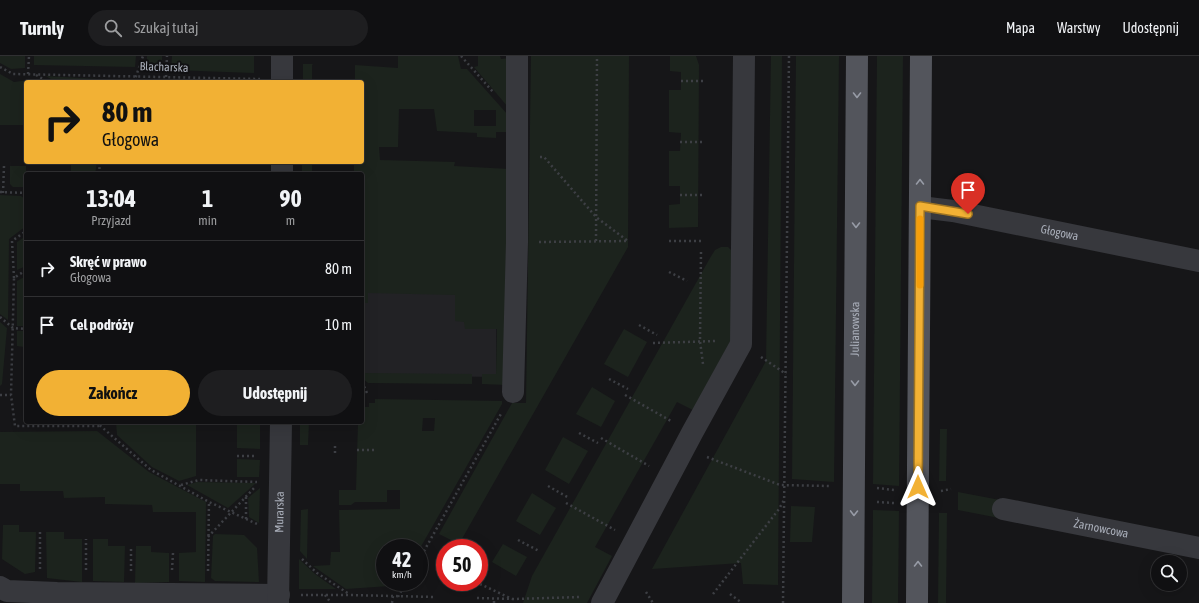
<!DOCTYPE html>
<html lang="pl">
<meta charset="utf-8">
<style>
:root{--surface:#101012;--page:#1e1e20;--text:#f1f3f6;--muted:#9c9d9f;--line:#303032;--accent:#f2b134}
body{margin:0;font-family:"Asap Condensed",sans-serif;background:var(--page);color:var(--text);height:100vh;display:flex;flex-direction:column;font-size:15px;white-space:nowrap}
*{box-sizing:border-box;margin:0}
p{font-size:13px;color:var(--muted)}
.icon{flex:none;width:22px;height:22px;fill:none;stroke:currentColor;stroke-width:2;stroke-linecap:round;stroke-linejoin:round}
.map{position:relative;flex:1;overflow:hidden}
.drawer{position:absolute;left:24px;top:116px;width:340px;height:252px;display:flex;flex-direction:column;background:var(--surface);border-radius:4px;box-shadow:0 4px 16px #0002,0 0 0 1px var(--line)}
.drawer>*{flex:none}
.banner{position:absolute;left:24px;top:24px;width:340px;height:84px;border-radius:4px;box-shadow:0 4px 16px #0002,0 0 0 1px var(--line);background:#f2b134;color:#111;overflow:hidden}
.buttons{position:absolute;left:1151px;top:499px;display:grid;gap:8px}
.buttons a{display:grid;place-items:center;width:36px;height:36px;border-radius:50%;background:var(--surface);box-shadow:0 4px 16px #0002,0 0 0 1px var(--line);font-size:20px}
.speed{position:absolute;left:376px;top:483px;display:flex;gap:8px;font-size:20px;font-weight:700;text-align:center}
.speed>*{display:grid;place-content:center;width:52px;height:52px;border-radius:50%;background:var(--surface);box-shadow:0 4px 16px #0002,0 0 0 1px var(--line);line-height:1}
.speed small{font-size:10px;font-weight:400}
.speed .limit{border:6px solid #d22;background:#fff;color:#111}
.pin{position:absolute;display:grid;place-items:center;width:34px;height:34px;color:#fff;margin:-41px -17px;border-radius:50% 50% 50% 0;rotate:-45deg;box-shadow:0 0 4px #0007}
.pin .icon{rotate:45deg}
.me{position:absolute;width:44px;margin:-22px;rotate:0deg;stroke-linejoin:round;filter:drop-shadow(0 0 3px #0008)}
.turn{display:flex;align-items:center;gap:14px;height:84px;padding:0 12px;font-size:18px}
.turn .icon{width:52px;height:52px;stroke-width:2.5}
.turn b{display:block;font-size:28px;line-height:34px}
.eta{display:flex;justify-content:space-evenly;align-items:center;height:68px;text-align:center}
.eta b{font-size:24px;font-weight:700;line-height:28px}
.action{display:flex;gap:8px;margin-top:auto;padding:8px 12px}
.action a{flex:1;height:46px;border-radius:24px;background:var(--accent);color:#111;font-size:16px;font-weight:700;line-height:46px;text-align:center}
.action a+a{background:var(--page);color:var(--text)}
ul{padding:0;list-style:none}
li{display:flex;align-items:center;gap:12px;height:56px;padding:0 12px;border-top:1px solid var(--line)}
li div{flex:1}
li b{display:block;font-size:15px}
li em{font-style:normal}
header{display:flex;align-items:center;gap:24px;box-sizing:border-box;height:56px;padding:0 20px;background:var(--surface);border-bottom:1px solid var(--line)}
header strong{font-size:19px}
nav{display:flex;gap:22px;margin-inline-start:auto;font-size:14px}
.search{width:280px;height:36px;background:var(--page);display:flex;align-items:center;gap:10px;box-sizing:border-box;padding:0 14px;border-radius:22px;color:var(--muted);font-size:15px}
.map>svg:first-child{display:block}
.built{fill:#222225}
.green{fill:#1c231d;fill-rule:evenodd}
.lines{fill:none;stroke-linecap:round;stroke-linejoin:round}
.path{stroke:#3d3f44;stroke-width:2.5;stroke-dasharray:2 3;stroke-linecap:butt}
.minor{stroke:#37383d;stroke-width:22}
.major{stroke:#53555c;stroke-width:22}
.oneway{stroke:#979ba6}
.route-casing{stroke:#9d7322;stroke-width:10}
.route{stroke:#f2b134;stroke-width:7}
.slow{stroke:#f59e0b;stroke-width:7}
.labels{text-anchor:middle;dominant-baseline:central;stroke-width:4;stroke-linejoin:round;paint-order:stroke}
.street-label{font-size:12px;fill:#a8adb8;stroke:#111113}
</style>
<header>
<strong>Turnly</strong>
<div class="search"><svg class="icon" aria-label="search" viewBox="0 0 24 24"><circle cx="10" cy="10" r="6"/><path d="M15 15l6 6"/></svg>Szukaj tutaj</div>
<nav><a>Mapa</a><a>Warstwy</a><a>Udostępnij</a></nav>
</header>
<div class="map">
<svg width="1199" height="547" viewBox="0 0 1199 547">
<rect width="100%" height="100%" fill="#161618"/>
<polygon class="built" points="497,128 496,321 362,319 362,129"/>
<g class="green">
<polygon points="0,0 25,0 25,12 11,13 0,7"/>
<polygon points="34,0 136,0 135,11 34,9"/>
<polygon points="147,0 162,0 162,13 147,14"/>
<polygon points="172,0 254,0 254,17 171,14"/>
<path d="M398 0H458L461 13H467L508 59 507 76H496V82L477 81V77L437 75 434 53H399L398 91H379L380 104 455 106 454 110 509 113 506 329 482 328V318H496L497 273H465L464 266 455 265V239L368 237V247H362V118H354V106H362V26H355V9L398 12ZM474 54H496V70H474Z"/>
<polygon points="478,0 500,0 501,3 509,2 508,51 474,11 478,10"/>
<polygon points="531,0 629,0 628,191 459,488 439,478 512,347 526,347"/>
<polygon points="670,0 696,0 699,9 698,171 669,172 669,149 680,148 680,130 669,130 669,95 680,95 681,77 669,76 669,34 681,34 681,16 670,15"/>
<polygon points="771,0 782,0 778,529 743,528 741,507 652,513 766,305"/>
<polygon points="796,0 839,0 834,426 792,423"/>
<polygon points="877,0 903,0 899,430 873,428"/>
<polygon points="303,8 313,8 312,9 312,26 303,26"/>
<polygon points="0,18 14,26 37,23 42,26 26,26 26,69 0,69"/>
<polygon points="46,20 132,25 56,26"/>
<polygon points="71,106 97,106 95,118 52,118 52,117 71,117"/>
<rect x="302" y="106" width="10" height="12"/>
<polygon points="10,110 26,110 26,116 43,116 43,118 26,118 26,131 13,131 10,128"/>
<polygon points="0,139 21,140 26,144 26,170 9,183 8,264 0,258"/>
<polygon points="26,180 26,210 17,214 17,186"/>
<polygon points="721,191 728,191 733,196 731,284 693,354 677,346 595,491 612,500 587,547 523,547 532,520 710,202 715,194"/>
<polygon points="26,220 26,270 17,270 17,225"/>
<polygon points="0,266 7,272 2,328 0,330"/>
<polygon points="624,273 647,286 628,321 604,308"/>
<polygon points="17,275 26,275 26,366 24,366 24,291 17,290"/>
<polygon points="362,317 472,318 472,328 368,327 362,322"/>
<polygon points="592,331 615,345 601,371 576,358"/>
<path d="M375 343 502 345V348L419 494V492H385V526H398L390 530 346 533 313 510 330 509 331 496H340L339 454 400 453V434H387V446H355L351 449H339V434H356L358 366H362V351H369V347H375ZM423 362H435L434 375H422Z"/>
<polygon points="116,366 196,366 196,420 179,425 152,411 117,379"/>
<polygon points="237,366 260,366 260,393 237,392"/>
<polygon points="300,366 309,366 308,389 300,389"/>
<polygon points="940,373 947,373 946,425 939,425"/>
<polygon points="97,375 149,416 206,446 205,526 179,525 179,497 196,496 196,456 153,456 152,449 105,448 105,441 64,442 63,435 20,435 20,428 0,428 0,376"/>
<polygon points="563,381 588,395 569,428 545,414"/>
<polygon points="237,403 260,404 259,421 237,421"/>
<polygon points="197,426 256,427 228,452 187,429"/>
<polygon points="260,432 259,467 249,461 248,442"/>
<polygon points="958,436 1000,444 999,462 958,454"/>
<polygon points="532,437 556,452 540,479 516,465"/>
<polygon points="791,450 815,451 812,486 790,486"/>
<polygon points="308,453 307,503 300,495 301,454"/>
<polygon points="873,454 899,455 898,547 872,547"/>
<polygon points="939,457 947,457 946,547 938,547"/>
<polygon points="3,469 19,469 19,476 36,476 35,516 25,518 2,503"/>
<polygon points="46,476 64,476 64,483 82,483 82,526 47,522"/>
<polygon points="215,478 244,479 257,492 259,526 215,525 211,522 213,480"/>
<polygon points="93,483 108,483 108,490 125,490 124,526 93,525"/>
<polygon points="503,488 527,501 516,520 492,506"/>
<polygon points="136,490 151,490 151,496 169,497 169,526 135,527"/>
<polygon points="299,503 315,518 336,533 299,533"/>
</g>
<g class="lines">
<g class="path">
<polyline points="461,0 494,37"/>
<polyline points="0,11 13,18 260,23"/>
<polyline points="28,18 29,0"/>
<polyline points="36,19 48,26"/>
<polyline points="166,21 167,0"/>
<polyline points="681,25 704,25"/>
<polyline points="134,26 143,0"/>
<polyline points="680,86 703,86"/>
<polyline points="540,101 544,101 596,161 628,185"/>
<polyline points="47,117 47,118"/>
<polyline points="99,118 100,106"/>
<polyline points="0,136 26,137"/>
<polyline points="3,137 4,110"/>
<polyline points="680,139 703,139"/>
<polyline points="596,185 597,0"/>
<polyline points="669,185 703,185"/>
<polyline points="539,186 628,185"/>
<polyline points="701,196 700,285 703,308"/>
<polyline points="26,214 14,222 11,339 15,370 101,370"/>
<polyline points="669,216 687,225"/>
<polyline points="14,222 12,185 26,175"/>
<polyline points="0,261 13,272 26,273"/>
<polyline points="639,269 657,279"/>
<polyline points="653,287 716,285"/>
<polyline points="761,301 786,318"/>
<polyline points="609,323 628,333"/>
<polyline points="362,326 367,337"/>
<polyline points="0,339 11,339"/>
<polyline points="625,339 671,365"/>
<polyline points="96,366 151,414 209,446 257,468"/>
<polyline points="579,377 598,387"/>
<polyline points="601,382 649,410"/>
<polyline points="357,394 375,394"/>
<polyline points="335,397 335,389"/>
<polyline points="237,400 257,400"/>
<polyline points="707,401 780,429 830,430"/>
<polyline points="181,429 199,424 257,426"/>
<polyline points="548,430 569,442"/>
<polyline points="877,432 894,434"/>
<polyline points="941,435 951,433"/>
<polyline points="246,441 246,463"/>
<polyline points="877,446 894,447"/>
<polyline points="566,447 615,474"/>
<polyline points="208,481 255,431"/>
<polyline points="518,484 539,495"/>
<polyline points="302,503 317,517 349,538"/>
<polyline points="419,504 502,356"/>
<polyline points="40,513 40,476"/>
<polyline points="86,514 86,483"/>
<polyline points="172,514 173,497"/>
<polyline points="131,515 131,490"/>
<polyline points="208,515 209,446"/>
<polyline points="480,528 512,543"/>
<polyline points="646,536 653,547"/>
<polyline points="713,538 779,453 784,444"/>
<polyline points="730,538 742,547"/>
<polyline points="301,539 349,539 436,541"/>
<polyline points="325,539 331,547"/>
<polyline points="398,541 406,526"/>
<polyline points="477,542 514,543 581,541"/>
<polyline points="392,547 393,540"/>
<polyline points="494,547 494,543"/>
<polyline points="783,547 789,0"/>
</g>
<g class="minor">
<polyline points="282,0 282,26"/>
<polyline points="282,118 282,106"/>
<path id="s1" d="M920 151 953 155 1199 205"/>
<polyline points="513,336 517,186 517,0"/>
<path id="s2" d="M1003 453 1199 492"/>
<polyline points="0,531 7,535 57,537 279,539"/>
<path id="s3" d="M278 547 281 366"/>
<polyline points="602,547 692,377 741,288 744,0"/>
</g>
<g class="major">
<path id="s4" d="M853 547 857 0"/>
<polyline points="917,547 921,0"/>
</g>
</g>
<defs><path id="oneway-chevron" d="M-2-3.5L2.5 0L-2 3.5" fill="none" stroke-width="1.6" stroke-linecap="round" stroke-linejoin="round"/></defs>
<g class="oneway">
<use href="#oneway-chevron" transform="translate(857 39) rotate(90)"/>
<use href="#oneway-chevron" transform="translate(920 126) rotate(-90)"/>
<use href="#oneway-chevron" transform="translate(856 169) rotate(90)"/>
<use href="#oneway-chevron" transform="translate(855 327) rotate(90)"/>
<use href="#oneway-chevron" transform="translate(854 457) rotate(91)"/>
<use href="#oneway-chevron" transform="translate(918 508) rotate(-90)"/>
</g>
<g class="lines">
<defs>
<polyline id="route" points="918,431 920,150 968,158"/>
</defs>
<use href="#route" class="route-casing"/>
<use href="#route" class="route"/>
<polyline class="slow" points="920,229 920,163"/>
</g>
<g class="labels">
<g class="street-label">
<text transform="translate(164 11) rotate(2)">Blacharska</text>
<text stroke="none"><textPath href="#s1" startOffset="142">Głogowa</textPath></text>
<text stroke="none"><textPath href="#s4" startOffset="274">Julianowska</textPath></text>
<text stroke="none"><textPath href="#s3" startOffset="91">Murarska</textPath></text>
<text stroke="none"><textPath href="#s2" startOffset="100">Żarnowcowa</textPath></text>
</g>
</g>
</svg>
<div class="buttons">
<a><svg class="icon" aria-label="search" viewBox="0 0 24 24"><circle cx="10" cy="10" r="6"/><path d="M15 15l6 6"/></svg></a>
</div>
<div class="speed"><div>42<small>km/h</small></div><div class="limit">50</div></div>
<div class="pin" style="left:968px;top:158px;background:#d93025"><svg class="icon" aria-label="arrive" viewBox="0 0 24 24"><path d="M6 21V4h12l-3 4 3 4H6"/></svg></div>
<svg class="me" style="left:918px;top:431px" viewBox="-20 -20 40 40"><path d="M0-17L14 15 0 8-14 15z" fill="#f2b134" stroke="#fff" stroke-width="4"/></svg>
<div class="banner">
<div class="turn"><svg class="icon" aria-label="right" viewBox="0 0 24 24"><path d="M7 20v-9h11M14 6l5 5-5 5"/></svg><div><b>80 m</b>Głogowa</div></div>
</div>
<section class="drawer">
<div class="eta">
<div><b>13:04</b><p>Przyjazd</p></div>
<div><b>1</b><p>min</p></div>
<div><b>90</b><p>m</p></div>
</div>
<ul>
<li><svg class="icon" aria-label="right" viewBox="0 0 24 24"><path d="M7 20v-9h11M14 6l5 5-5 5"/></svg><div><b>Skręć w prawo</b><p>Głogowa</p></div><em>80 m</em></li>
<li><svg class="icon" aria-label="arrive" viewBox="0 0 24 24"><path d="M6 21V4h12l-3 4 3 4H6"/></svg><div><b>Cel podróży</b></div><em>10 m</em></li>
</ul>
<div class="action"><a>Zakończ</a><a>Udostępnij</a></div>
</section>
</div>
